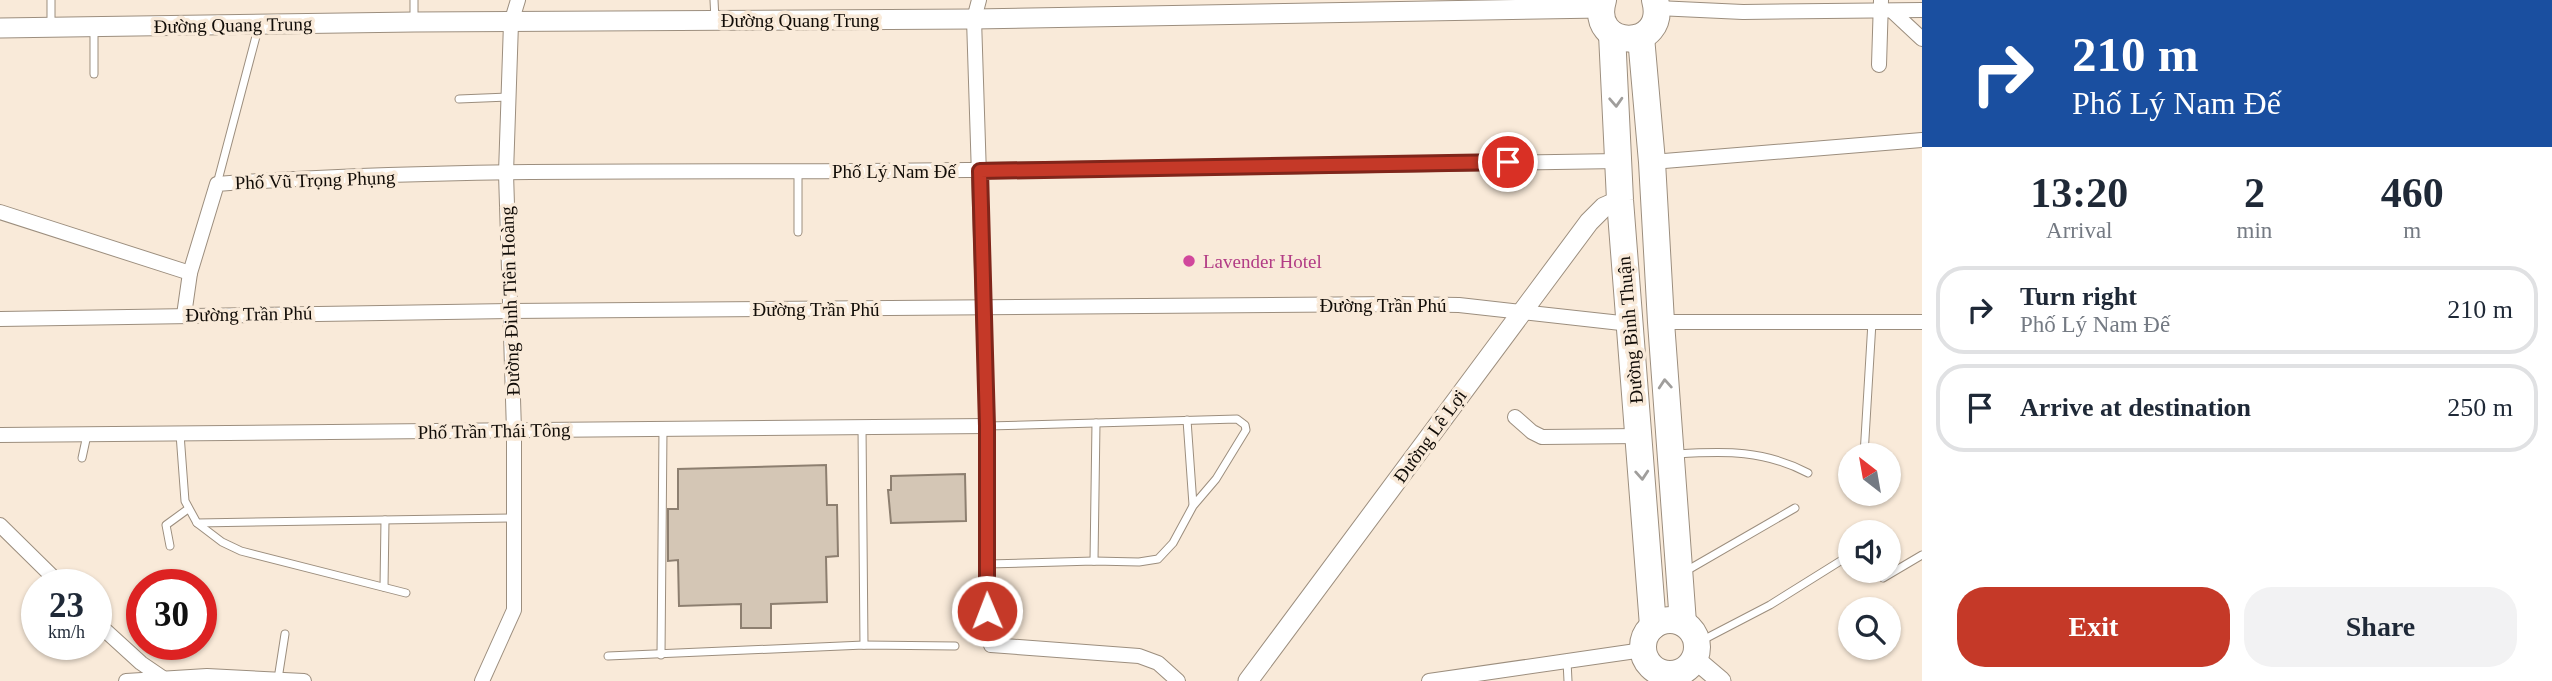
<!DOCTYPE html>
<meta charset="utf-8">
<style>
:root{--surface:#fff;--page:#f2f2f3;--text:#1f2937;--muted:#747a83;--line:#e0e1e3;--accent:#c53928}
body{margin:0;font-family:"Times New Roman",serif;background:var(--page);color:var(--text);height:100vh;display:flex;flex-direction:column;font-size:26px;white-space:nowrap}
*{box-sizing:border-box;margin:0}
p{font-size:23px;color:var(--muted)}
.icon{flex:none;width:38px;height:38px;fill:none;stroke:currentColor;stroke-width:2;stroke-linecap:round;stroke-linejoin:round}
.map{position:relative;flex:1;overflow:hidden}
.details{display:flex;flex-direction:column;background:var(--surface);width:630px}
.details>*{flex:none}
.top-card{background:#1a4fa0;color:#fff;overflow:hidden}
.needle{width:46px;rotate:329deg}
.fabs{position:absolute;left:1838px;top:443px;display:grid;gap:14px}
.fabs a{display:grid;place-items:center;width:63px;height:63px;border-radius:50%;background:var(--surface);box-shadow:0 2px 5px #0004;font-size:35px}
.speed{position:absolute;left:21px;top:569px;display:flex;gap:14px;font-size:35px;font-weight:700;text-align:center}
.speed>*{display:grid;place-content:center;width:91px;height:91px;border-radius:50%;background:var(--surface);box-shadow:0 2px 5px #0004;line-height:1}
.speed small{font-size:18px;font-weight:400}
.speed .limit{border:10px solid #d22;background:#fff;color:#111}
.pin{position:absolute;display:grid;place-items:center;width:60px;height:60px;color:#fff;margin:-30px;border:4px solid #fff;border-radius:50%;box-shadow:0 2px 7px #0007}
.me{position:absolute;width:77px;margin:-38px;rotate:359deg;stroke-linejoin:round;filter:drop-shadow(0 0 5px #0008)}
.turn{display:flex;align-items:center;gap:24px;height:147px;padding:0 35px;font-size:32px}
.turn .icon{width:91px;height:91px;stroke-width:2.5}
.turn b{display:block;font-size:49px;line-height:60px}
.eta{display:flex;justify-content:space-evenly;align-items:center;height:119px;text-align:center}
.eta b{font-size:42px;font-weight:700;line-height:49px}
.button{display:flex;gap:14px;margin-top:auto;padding:14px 35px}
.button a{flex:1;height:80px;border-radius:28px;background:var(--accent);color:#fff;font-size:28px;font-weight:700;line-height:80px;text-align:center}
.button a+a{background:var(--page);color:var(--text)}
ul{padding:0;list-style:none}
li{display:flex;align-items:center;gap:21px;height:88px;margin:0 14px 10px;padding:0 21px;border:4px solid var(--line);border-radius:28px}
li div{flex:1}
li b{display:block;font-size:26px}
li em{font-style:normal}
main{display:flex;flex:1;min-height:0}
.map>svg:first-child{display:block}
.building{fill:#d4c6b5;stroke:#8d7f70;stroke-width:2}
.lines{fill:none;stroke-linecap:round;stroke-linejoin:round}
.lane-casing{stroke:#9c8e7e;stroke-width:9}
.street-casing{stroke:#9c8e7e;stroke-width:16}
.secondary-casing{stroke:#9c8e7e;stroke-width:21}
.highway-casing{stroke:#9c8e7e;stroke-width:28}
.lane{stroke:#fff;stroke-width:7}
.street{stroke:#fff;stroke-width:14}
.secondary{stroke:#fff;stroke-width:19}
.highway{stroke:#fff;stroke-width:26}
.oneway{stroke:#a09e9c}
.route-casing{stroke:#80251a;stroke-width:18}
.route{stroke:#c53928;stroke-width:12}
.hotel-dot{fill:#d1479c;stroke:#f9ead9;stroke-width:2.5}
.labels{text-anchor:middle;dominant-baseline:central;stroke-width:7;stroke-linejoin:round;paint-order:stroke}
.street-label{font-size:19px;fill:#110c07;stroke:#f9ead9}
.hotel-label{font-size:19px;fill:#b23c85;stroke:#f9ead9;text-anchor:start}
</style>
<main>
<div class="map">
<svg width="1922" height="681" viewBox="0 0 1922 681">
<rect width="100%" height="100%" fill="#f9ead9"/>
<g class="building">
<polygon points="826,465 827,505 837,505 838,556 826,557 827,602 771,604 771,628 741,628 741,604 679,606 678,560 668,561 668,509 678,509 678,469"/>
<polygon points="965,474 966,521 891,523 888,490 891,490 891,476"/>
</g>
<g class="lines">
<defs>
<g id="lane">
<polyline points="51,0 51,27"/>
<polyline points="714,0 715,20"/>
<polyline points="414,21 414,0"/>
<polyline points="94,28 94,74"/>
<polyline points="459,99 508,97"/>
<polyline points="217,184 259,25"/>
<polyline points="798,232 798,172"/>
<polyline points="1187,420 1193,505"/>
<polyline points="862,427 864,645"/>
<polyline points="180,434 185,501 197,523 514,518"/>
<path d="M1677 454C1726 451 1764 450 1808 473"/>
<polyline points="1864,455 1872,322"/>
<polyline points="82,458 87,435"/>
<polyline points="197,523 222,542 241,551 406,593"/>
<polyline points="170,546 166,525 188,509"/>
<polyline points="1094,561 1096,423"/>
<polyline points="987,564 1094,561 1139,562 1158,559 1173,543 1193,506 1216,479 1246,430 1245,425 1237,419 987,426"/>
<polyline points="1686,571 1795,508"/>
<polyline points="1883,578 1922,555"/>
<polyline points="384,587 385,520"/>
<polyline points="1697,643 1770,605 1850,555"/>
<polyline points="661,655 663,429"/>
<polyline points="608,656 864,645 955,646"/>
<polyline points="1567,661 1568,681"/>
<polyline points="278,679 285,634"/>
</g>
<g id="street">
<polyline points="979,0 974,19 987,426 987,634 991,645 1139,656 1158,663 1178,681"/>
<polyline points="1657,8 1743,12 1922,10"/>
<polyline points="1892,11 1922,39"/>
<polyline points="1879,65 1881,0"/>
<polyline points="1652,162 1922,140"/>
<polyline points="0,212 190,273"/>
<path d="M184 315 190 273 217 184C433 168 650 172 865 171 1116 170 1368 165 1619 161"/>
<polyline points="0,319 510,311 1398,304 1459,305 1630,324"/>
<polyline points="1661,322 1922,322"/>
<polyline points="1515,417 1532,432 1542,437 1639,436"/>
<polyline points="0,435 987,426"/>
<polyline points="0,525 60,584"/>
<polyline points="96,622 141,663 163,678"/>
<polyline points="126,681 207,676 304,681"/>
<polyline points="482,681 514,610 514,431 506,173 511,23 518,0"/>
<polyline points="1429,681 1643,650"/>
</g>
<g id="secondary">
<polyline points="0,28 414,22 974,19 1601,8"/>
<polyline points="1695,659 1721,681"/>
<polyline points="1248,681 1589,222 1604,207 1620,200"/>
</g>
<g id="highway">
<path d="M1603 0C1588 51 1669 52 1655 0"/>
<polyline points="1612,34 1620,200 1653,626"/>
<polyline points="1641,37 1652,162 1661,322 1683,623"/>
<circle cx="1670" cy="647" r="27"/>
</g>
</defs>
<use href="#lane" class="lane-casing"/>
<use href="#street" class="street-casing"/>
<use href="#secondary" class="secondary-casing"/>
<use href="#highway" class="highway-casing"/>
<use href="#lane" class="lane"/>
<use href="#street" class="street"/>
<use href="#secondary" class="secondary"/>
<use href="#highway" class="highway"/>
</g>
<defs><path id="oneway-chevron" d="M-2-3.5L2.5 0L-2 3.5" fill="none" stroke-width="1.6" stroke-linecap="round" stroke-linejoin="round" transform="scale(1.75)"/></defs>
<g class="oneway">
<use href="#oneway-chevron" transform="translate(1616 102) rotate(87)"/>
<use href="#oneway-chevron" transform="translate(1665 384) rotate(-94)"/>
<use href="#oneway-chevron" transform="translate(1642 475) rotate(86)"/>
</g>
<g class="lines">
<defs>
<polyline id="route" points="987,611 987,426 980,171 1508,162"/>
</defs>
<use href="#route" class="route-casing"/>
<use href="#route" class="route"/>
</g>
<circle class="hotel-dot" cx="1189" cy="261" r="7"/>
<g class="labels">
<g class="street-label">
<text x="800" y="20">Đường Quang Trung</text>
<text transform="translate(233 25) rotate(-1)">Đường Quang Trung</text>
<text x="894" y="171">Phố Lý Nam Đế</text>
<text transform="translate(315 180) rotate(-2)">Phố Vũ Trọng Phụng</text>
<text transform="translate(510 301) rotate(-92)">Đường Đinh Tiên Hoàng</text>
<text x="1383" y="305">Đường Trần Phú</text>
<text x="816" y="309">Đường Trần Phú</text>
<text transform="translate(249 314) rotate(-1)">Đường Trần Phú</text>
<text transform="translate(1630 330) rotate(-95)">Đường Bình Thuận</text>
<text transform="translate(494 431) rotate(-1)">Phố Trần Thái Tông</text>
<text transform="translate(1430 436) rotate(-54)">Đường Lê Lợi</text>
</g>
<g class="hotel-label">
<text x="1203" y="261">Lavender Hotel</text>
</g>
</g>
</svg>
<div class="fabs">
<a><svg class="needle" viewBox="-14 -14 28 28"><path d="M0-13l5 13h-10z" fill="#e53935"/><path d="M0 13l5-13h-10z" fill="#747a83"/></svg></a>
<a><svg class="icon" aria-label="sound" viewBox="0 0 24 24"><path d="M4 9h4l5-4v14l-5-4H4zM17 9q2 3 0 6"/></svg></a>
<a><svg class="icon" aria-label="search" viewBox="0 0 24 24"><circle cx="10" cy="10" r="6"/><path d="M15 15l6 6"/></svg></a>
</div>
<div class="speed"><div>23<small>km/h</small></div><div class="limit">30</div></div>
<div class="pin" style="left:1508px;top:162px;background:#d93025"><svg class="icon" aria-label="arrive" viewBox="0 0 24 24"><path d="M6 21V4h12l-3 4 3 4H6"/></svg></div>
<svg class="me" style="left:987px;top:611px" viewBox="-20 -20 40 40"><circle r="17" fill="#c53928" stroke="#fff" stroke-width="3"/><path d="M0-11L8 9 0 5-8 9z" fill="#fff"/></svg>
</div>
<section class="details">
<div class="top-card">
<div class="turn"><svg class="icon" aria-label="right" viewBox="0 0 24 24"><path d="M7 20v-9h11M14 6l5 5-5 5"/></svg><div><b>210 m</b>Phố Lý Nam Đế</div></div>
</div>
<div class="eta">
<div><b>13:20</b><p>Arrival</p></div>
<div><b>2</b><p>min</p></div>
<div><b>460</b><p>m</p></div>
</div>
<ul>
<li><svg class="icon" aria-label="right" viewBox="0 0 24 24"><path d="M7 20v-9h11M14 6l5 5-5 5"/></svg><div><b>Turn right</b><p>Phố Lý Nam Đế</p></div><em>210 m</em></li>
<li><svg class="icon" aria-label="arrive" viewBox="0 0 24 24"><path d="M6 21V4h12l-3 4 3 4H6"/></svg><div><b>Arrive at destination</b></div><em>250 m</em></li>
</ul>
<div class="button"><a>Exit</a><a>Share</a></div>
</section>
</main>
